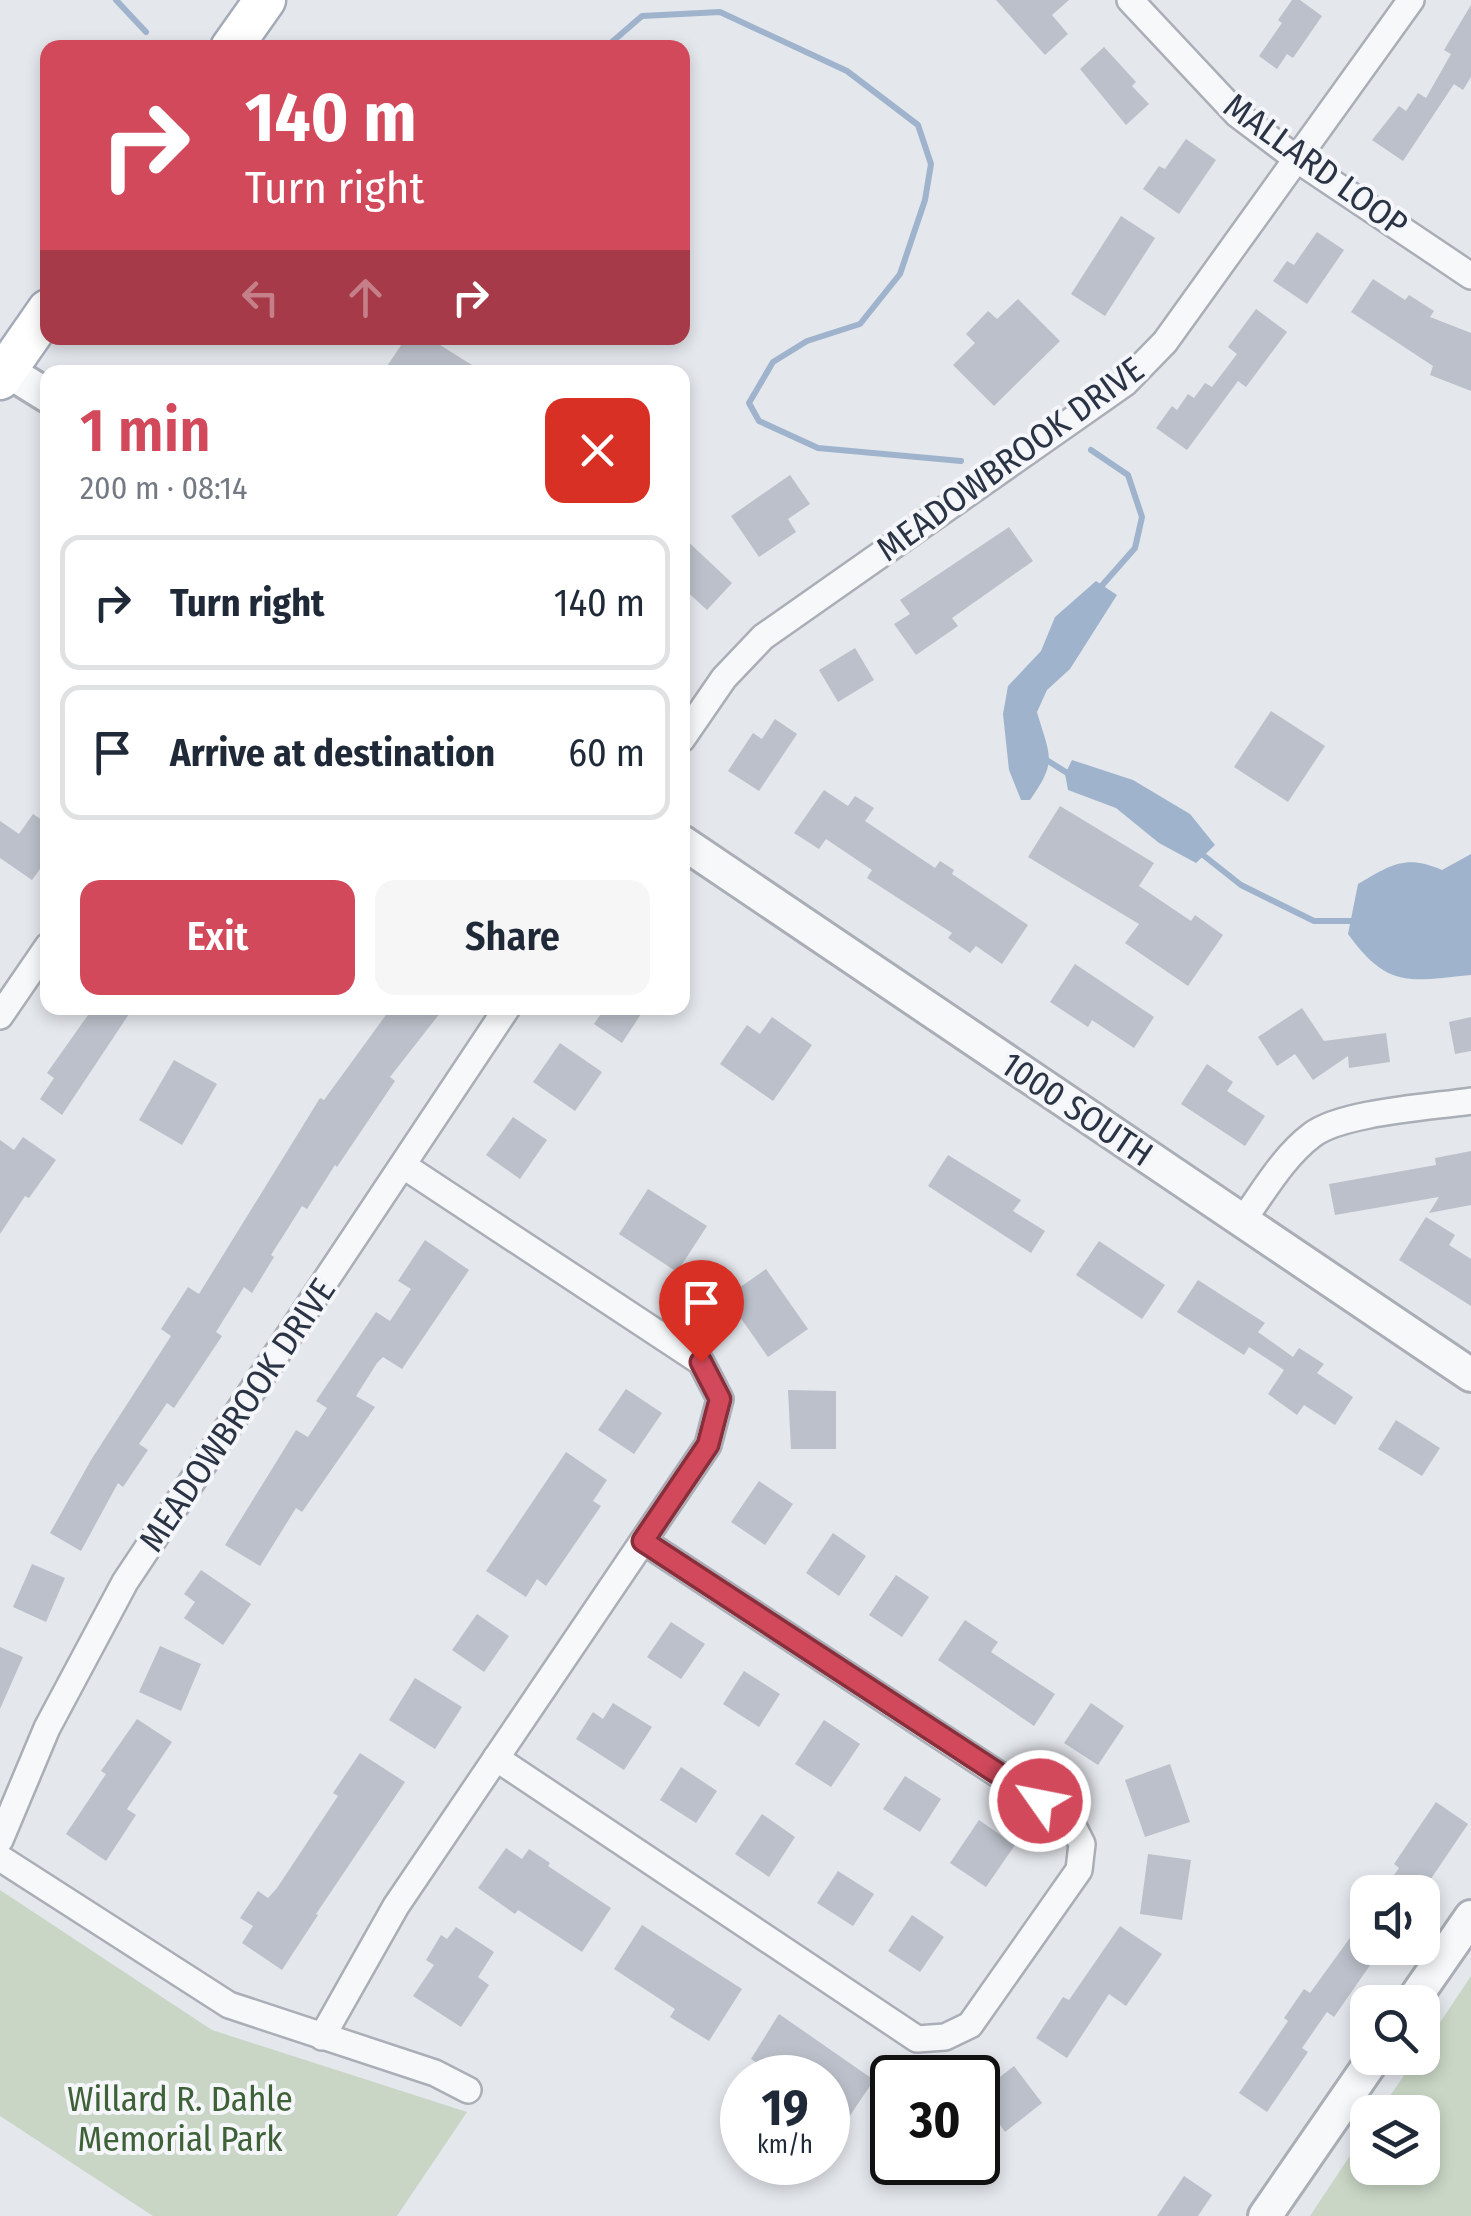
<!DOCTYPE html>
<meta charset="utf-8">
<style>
:root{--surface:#fff;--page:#f6f6f7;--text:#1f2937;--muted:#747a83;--line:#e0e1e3;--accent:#d1495b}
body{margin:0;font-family:"Fira Sans Condensed",sans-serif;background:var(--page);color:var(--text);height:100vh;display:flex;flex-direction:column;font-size:38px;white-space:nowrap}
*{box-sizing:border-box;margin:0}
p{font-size:32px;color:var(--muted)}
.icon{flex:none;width:55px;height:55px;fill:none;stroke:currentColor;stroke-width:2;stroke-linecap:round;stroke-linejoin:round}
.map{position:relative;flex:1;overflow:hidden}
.sheet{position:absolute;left:40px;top:365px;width:650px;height:650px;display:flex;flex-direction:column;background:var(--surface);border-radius:20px;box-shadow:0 5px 15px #0003}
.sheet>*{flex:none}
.top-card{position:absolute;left:40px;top:40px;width:650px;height:305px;border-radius:20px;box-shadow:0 5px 15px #0003;background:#d1495b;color:#fff;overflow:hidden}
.tools{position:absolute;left:1350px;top:1875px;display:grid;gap:20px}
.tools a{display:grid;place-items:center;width:90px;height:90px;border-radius:20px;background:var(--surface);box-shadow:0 5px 15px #0003;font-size:50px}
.speed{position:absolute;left:720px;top:2055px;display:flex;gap:20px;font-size:50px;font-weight:700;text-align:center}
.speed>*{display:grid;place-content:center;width:130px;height:130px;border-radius:50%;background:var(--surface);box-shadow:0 5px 15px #0003;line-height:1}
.speed small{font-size:25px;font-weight:400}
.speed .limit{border:5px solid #111;border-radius:15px;background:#fff;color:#111}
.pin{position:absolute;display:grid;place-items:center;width:85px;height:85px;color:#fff;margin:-102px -42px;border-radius:50% 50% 50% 0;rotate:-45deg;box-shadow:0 0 10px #0007}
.pin .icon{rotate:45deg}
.me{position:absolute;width:110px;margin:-55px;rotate:303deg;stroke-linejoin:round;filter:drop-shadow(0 0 8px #0008)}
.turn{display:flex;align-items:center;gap:35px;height:210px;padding:0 40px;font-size:45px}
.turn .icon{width:130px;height:130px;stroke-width:2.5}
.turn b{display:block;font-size:70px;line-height:85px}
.lanes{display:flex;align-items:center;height:95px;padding:0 40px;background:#0003;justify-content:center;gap:50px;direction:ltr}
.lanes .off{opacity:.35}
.round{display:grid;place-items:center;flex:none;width:105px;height:105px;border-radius:20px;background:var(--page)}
.headline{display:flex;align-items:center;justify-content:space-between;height:170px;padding:0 40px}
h1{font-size:60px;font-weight:600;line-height:75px;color:var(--accent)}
.cta{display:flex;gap:20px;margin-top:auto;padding:20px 40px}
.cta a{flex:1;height:115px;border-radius:20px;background:var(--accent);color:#fff;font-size:40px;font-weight:600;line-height:115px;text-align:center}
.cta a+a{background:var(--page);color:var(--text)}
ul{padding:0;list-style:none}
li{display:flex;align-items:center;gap:30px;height:135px;margin:0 20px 15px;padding:0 20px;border:5px solid var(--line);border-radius:20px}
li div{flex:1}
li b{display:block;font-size:38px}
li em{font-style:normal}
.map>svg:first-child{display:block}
.green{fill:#c9d6c5}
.water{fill:#9fb4cc}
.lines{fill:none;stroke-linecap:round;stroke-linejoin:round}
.stream{stroke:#9fb4cc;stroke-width:6}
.building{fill:#bbc0ca}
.minor-casing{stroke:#a9aeb7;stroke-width:30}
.tertiary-casing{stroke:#a9aeb7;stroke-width:38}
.primary-casing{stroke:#a3abb8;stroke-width:45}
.minor{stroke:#f7f8fa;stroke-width:25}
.tertiary{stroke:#f7f8fa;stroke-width:32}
.primary{stroke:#fff;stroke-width:40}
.route-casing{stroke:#882f3b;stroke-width:25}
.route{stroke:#d1495b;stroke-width:18}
.labels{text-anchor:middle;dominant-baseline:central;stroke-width:8;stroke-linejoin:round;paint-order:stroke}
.street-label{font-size:35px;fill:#2b3445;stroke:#f4f6f9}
.park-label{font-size:35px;fill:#3f6138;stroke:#f4f6f9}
</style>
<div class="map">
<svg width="1471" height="2216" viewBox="0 0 1471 2216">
<rect width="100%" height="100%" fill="#e4e7ec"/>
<g class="green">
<polygon points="0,1890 212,2030 467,2112 397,2216 153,2216 0,2116"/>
<polygon points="1471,1976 1471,2216 1310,2216 1367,2130 1368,2168 1422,2168 1422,2112 1379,2112 1416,2058 1422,2058 1423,2048"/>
</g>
<g class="water">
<path d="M1096 581 1117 595 1070 669 1047 690 1037 712C1050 757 1058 760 1030 800H1021L1009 770 1003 714 1008 686 1041 651 1055 617Z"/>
<polygon points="1072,760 1133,780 1190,814 1215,845 1196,863 1159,843 1116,808 1068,790 1065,774"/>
<path d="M1471 854V975C1408 981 1388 989 1348 934L1358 884C1391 865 1405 854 1442 870Z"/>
</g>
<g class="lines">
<g class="stream">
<polyline points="116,0 146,32"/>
<polyline points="605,48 642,16 720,12 847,71 918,125 931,164 925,200 900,274 860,324 807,341 773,362 749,403 759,421 818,448 961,461"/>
<polyline points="1091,450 1128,475 1142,517 1135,548 1098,590"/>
<polyline points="1045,759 1072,776"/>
<polyline points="1198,851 1241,885 1314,921 1355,921"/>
</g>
</g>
<g class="building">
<polygon points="996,0 1069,0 1052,15 1068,34 1045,55"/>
<polygon points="1292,0 1300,0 1322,16 1293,58 1287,54 1277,69 1259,56 1282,23 1278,20"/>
<polygon points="1471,5 1471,77 1463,90 1454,84 1403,161 1372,140 1399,106 1406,111 1418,93 1426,98 1451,54 1444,50"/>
<polygon points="1104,47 1136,82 1132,86 1149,104 1126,125 1080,69"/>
<polygon points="1186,139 1216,160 1179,214 1143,189 1159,166 1165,169"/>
<polygon points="1121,216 1155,238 1105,316 1071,294"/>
<polygon points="1317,232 1344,250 1307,304 1273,281 1287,261 1294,265"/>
<polygon points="1373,279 1405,300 1409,295 1434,311 1430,317 1471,333 1471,391 1430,375 1433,366 1351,312"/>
<polygon points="1018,299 1060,341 994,406 953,365 975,343 966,334 988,311 997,319"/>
<polygon points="1256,309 1287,332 1246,387 1238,381 1187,450 1156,428 1172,406 1177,410 1188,394 1194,398 1205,383 1212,387 1237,354 1228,347"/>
<polygon points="406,338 429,338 483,372 383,372"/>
<polygon points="790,475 810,504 788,519 796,532 759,557 731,516"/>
<polygon points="1009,527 1033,561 952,618 958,626 916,655 894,624 910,614 900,600"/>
<polygon points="682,536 732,583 707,610 682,587"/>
<polygon points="855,648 874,680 838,702 819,670"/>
<polygon points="1271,711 1325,746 1288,802 1234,767"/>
<polygon points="775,719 797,734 759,791 728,771 753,733 762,739"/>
<polygon points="824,790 848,806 855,796 874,808 865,821 935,868 940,861 954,870 952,874 1028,925 1002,964 976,946 970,953 948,938 952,933 867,878 872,870 826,839 819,849 794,833"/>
<polygon points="1060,806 1154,863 1139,886 1191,921 1195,915 1223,935 1188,986 1125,943 1139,924 1028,857"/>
<polygon points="33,814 48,824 48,858 32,880 0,858 0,821 19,834"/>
<polygon points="1075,964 1154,1017 1134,1048 1092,1020 1088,1027 1050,1002"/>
<polygon points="93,1008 133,1008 62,1115 40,1099 54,1078 47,1073"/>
<polygon points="391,1008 444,1008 390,1077 395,1081 337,1167 335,1165 307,1209 302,1206 271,1255 274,1257 252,1293 244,1287 216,1332 222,1336 174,1408 167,1403 139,1444 148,1450 123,1487 118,1483 81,1551 50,1533 91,1460 171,1336 161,1329 188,1287 199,1294 320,1098 324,1100"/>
<polygon points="605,1008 645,1008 622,1043 594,1024"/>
<polygon points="1302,1008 1324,1041 1386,1033 1390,1062 1349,1068 1348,1056 1313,1080 1295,1054 1277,1066 1258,1037"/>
<polygon points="772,1017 812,1045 773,1101 720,1064 747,1025 760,1034"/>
<polygon points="1471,1017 1471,1051 1455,1054 1449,1022"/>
<polygon points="560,1043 602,1072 575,1111 533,1082"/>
<polygon points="174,1060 217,1084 182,1145 139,1120"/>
<polygon points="1207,1064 1233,1082 1227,1091 1265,1116 1245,1146 1181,1104"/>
<polygon points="513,1117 547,1140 520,1179 486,1155"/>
<polygon points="23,1137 56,1160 29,1198 25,1196 0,1234 0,1140 14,1150"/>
<polygon points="1471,1151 1471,1205 1429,1213 1439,1197 1335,1215 1329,1184 1436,1165 1435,1158"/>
<polygon points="948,1155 1021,1200 1013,1211 1045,1231 1031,1253 928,1186"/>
<polygon points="648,1189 707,1226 677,1272 619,1234"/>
<polygon points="1426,1217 1455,1235 1449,1245 1471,1259 1471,1306 1399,1260"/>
<polygon points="425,1240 469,1270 402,1369 383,1357 377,1363 356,1396 375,1407 302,1512 296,1508 260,1566 225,1545 296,1430 308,1437 327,1408 316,1401 376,1312 390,1321 411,1289 398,1281"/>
<polygon points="1099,1241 1165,1285 1142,1319 1076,1275"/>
<polygon points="766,1269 808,1329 768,1357 726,1297"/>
<polygon points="1198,1280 1265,1323 1258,1332 1293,1357 1299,1348 1324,1364 1317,1373 1353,1397 1335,1425 1304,1405 1297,1415 1268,1394 1284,1370 1249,1347 1244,1355 1177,1312"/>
<polygon points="626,1389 662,1413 634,1454 598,1430"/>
<polygon points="788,1390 836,1391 836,1449 791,1449"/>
<polygon points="1396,1420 1440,1448 1422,1476 1378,1449"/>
<polygon points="566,1452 607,1480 593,1501 601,1506 546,1586 537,1579 526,1597 486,1571"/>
<polygon points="759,1481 793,1504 765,1545 731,1522"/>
<polygon points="833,1533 866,1556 839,1596 806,1573"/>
<polygon points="32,1564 65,1578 46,1622 13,1607"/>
<polygon points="201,1570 251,1604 223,1645 184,1618 195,1602 184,1594"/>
<polygon points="896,1575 929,1597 902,1637 869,1615"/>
<polygon points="477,1614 509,1636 484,1672 452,1650"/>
<polygon points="965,1620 998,1642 991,1652 1055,1694 1034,1726 938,1660"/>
<polygon points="671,1622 705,1644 681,1679 647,1657"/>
<polygon points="160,1646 201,1664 181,1711 139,1692"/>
<polygon points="0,1647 23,1657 0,1709"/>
<polygon points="744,1671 780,1694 759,1727 723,1704"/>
<polygon points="415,1678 462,1707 435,1749 389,1720"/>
<polygon points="613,1703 652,1727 624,1770 576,1739 593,1712 603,1719"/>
<polygon points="1091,1703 1124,1726 1098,1765 1064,1743"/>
<polygon points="137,1719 172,1742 127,1809 136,1815 106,1861 66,1834 106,1774 101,1771"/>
<polygon points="824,1720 860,1744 831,1787 795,1764"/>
<polygon points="360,1753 405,1782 316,1914 318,1915 282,1970 242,1943 253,1926 240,1918 258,1891 268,1898 277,1888 338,1796 333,1793"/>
<polygon points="1170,1764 1190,1822 1145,1837 1125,1780"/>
<polygon points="681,1767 717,1791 696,1823 660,1800"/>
<polygon points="905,1776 941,1799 920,1832 883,1809"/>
<polygon points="1436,1802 1468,1824 1422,1892 1382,1892 1399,1868 1394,1864"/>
<polygon points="762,1814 795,1837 769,1877 735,1854"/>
<polygon points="979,1820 1015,1845 986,1887 950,1863"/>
<polygon points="506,1848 522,1859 529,1849 550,1863 548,1866 611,1908 582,1952 518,1910 515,1914 478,1888"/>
<polygon points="1148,1854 1191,1860 1182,1920 1140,1914"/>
<polygon points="838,1871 874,1894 853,1926 817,1903"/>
<polygon points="1368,1913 1368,1948 1382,1948 1334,2017 1327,2012 1302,2048 1308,2052 1267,2112 1239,2093 1288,2021 1284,2018 1304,1989 1310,1993"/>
<polygon points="912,1915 944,1937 920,1972 888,1951"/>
<polygon points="642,1925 742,1989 709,2041 670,2017 675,2009 614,1969"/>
<polygon points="1120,1926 1162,1954 1126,2006 1109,1994 1067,2058 1036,2038 1063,1997 1069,2000"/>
<polygon points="456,1927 494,1952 478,1977 489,1985 461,2027 413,1996 434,1965 426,1960 441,1935 447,1939"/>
<polygon points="779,2014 874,2080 845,2123 828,2112 828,2078 780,2078 751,2059"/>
<polygon points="1014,2066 1042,2103 1005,2132 978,2094"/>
<polygon points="1184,2176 1212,2195 1198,2216 1157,2216"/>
</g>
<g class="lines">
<defs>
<g id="minor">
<polyline points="1130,0 1237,114 1298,160 1471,276"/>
<polyline points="682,739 724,678 763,637 1125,383 1165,342 1411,0"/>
<polyline points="0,1016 48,946"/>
<path d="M1243 1220C1264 1191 1283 1157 1312 1135 1342 1112 1432 1107 1471 1101"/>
<polyline points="496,1758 917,2039 945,2037 970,2025 1079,1870 1082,1844 1071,1822 643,1541"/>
<polyline points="0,1840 47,1728 125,1582 507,1008"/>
<polyline points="0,1858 229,2005 435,2073 468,2090"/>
<polyline points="322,2037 396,1906 708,1445 720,1399 701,1362 404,1166"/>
</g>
<g id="tertiary">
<polyline points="6,370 48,396"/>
<polyline points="682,842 1471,1375"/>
<polyline points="1412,2002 1471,1917"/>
<polyline points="1265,2216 1374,2058"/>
</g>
<g id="primary">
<polyline points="231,48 265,0"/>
<polyline points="0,379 48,310"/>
</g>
</defs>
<use href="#minor" class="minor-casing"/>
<use href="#tertiary" class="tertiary-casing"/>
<use href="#primary" class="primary-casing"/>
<use href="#minor" class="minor"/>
<use href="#tertiary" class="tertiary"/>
<use href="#primary" class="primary"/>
</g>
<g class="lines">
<defs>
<polyline id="route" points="701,1362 720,1399 708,1445 643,1541 1040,1801"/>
</defs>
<use href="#route" class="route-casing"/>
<use href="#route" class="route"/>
</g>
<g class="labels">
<g class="street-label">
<text transform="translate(1316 165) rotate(36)">MALLARD LOOP</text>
<text transform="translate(1010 459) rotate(-36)">MEADOWBROOK DRIVE</text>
<text transform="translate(1077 1109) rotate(34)">1000 SOUTH</text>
<text transform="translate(237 1415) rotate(-56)">MEADOWBROOK DRIVE</text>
</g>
<g class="park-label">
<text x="180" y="2099">Willard R. Dahle<tspan x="180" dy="40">Memorial Park</tspan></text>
</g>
</g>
</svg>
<div class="tools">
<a><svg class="icon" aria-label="sound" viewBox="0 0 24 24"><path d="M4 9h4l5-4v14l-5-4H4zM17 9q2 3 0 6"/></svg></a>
<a><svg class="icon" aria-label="search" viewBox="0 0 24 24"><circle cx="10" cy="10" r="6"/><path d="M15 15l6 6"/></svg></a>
<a><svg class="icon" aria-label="layers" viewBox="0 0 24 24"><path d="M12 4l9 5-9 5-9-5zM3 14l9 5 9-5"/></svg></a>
</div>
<div class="speed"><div>19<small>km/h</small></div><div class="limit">30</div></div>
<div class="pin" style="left:701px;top:1362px;background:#d93025"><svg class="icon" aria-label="arrive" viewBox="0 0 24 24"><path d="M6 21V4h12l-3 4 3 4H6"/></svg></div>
<svg class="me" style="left:1040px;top:1801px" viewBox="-20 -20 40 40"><circle r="17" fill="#d1495b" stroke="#fff" stroke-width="3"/><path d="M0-11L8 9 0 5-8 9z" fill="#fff"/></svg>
<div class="top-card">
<div class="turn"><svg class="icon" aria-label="right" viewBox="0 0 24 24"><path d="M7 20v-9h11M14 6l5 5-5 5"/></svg><div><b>140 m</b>Turn right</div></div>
<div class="lanes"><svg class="icon off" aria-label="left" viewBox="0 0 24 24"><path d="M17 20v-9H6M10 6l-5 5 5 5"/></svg><svg class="icon off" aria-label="ahead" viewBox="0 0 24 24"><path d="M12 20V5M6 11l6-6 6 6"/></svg><svg class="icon" aria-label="right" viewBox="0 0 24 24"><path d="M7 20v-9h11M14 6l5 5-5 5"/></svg></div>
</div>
<section class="sheet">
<div class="headline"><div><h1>1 min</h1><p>200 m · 08:14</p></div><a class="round" style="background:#d93025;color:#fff"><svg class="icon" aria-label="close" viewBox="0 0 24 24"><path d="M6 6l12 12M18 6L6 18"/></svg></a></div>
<ul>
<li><svg class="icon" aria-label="right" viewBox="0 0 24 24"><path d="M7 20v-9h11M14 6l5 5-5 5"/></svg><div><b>Turn right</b></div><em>140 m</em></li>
<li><svg class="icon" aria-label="arrive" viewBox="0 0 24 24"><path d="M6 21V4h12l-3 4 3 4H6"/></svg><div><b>Arrive at destination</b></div><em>60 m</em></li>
</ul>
<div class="cta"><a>Exit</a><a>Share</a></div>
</section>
</div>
